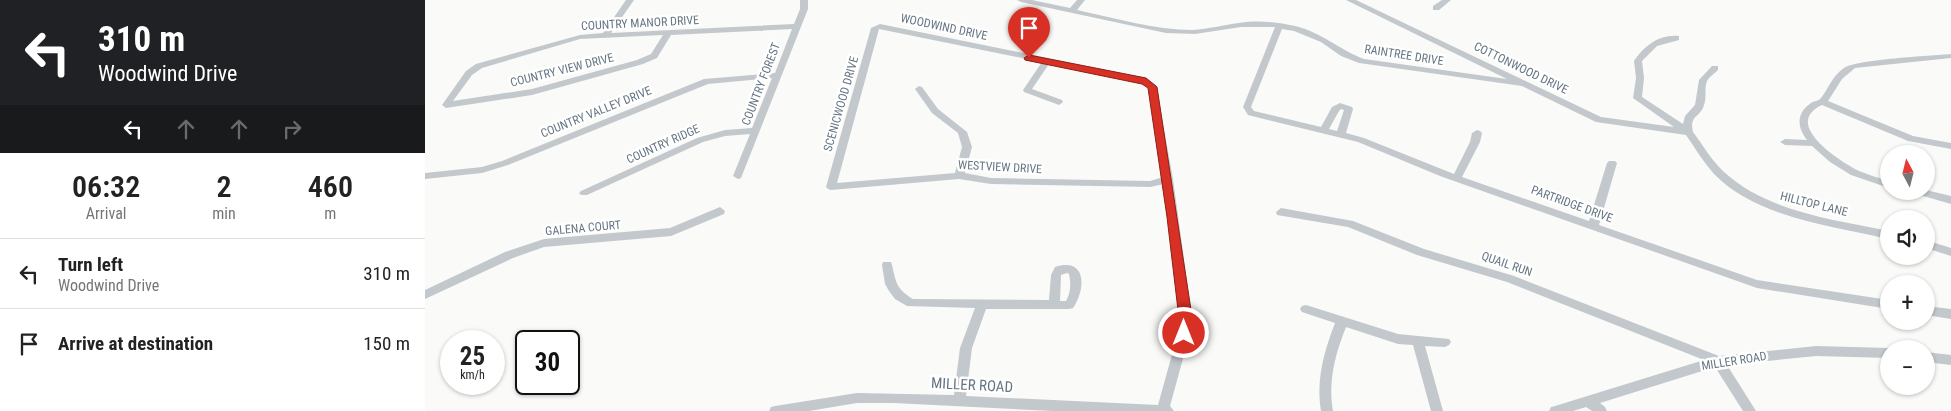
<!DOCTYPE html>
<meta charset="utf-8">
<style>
:root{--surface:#fff;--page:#f6f6f6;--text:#222;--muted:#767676;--line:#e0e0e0}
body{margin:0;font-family:"Roboto Condensed",sans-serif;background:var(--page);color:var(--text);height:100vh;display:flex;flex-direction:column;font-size:19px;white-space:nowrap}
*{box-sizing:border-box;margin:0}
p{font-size:16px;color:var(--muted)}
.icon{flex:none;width:28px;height:28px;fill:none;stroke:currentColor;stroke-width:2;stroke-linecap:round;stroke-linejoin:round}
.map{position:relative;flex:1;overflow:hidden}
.panel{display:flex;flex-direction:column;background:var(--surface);width:425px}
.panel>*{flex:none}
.hud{background:#202124;color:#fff;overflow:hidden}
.needle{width:32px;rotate:353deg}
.tools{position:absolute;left:1455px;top:145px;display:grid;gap:10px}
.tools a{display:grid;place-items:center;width:55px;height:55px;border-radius:50%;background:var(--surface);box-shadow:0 1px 4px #0004;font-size:25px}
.speed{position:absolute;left:15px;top:330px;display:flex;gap:10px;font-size:25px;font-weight:700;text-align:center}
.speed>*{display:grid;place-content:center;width:65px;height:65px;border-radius:50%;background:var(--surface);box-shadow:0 1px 4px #0004;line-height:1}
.speed small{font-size:12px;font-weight:400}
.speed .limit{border:2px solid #111;border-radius:8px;background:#fff;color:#111}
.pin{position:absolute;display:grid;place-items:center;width:42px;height:42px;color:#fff;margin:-51px -21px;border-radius:50% 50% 50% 0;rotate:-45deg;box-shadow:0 0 5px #0007}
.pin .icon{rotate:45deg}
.me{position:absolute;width:55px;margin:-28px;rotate:0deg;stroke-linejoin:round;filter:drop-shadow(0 0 4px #0008)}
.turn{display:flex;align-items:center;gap:18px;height:105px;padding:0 15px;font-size:22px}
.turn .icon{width:65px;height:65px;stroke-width:2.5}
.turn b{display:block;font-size:35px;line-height:42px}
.lanes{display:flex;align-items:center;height:48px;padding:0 15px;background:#0003;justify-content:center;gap:25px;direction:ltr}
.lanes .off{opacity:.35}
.eta{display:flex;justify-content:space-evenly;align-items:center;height:85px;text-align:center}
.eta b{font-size:30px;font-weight:600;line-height:35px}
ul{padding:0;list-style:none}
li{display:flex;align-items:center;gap:15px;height:70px;padding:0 15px;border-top:1px solid var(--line)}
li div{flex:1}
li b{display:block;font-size:19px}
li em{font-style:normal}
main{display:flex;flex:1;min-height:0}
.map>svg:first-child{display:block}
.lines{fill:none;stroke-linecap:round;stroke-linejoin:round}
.minor{fill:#c3c8cc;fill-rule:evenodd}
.route{fill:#d93025;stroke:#8d1f18}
.labels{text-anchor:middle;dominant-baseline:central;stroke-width:5;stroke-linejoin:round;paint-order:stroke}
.street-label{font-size:12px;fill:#657683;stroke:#fff}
.near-street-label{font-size:15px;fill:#657683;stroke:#fff}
</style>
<main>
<section class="panel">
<div class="hud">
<div class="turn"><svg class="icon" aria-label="left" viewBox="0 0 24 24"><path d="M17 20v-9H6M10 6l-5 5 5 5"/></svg><div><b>310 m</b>Woodwind Drive</div></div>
<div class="lanes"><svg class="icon" aria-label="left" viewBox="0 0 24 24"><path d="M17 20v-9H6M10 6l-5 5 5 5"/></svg><svg class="icon off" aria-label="ahead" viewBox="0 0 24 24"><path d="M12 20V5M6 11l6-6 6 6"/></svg><svg class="icon off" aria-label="ahead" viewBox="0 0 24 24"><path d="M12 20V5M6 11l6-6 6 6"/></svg><svg class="icon off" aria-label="right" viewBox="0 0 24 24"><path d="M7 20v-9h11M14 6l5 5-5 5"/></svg></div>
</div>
<div class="eta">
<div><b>06:32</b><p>Arrival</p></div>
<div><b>2</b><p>min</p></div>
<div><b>460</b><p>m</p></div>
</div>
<ul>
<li><svg class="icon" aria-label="left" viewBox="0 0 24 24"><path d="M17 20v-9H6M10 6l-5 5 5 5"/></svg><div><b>Turn left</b><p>Woodwind Drive</p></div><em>310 m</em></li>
<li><svg class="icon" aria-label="arrive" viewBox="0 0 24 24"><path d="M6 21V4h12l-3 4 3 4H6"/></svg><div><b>Arrive at destination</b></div><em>150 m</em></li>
</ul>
</section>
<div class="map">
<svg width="1526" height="411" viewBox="0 0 1526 411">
<rect width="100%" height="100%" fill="#fafaf8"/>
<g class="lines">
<g class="minor">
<path d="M201 0H209L186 33 369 24 375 9V0H383V9L316 178 313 179 308 176 325 134 300 136 278 142 162 195H156L154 193 156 191 272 138 300 130 327 128 347 78 283 84 83 165 57 173 0 179V173L57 167 77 161 279 79 350 73 367 29 246 35 232 58 218 64 107 95 21 108 17 105 41 71 51 64 155 35 178 33ZM238 35 226 54 212 60 107 89 28 101 47 75 57 68 155 39Z"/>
<path d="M592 0H607L645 8 652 0H660L652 10C690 18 729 30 768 30 783 29 799 25 814 23 833 20 851 22 870 26 896 32 915 50 939 59L1082 79 921 0H931L1176 117 1249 127 1208 98 1211 78 1209 61C1219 46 1234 34 1254 36V40L1232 46 1217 61 1219 78 1217 97 1258 124 1260 116 1270 105 1274 80 1287 66H1293V70C1290 73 1284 77 1282 81 1279 88 1282 97 1279 105 1275 118 1264 115 1268 132 1278 145 1286 160 1299 172 1343 212 1407 219 1464 231V239C1407 226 1333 218 1290 175 1279 163 1270 148 1261 135L1171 122 1097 86 934 63 916 56 896 42 869 31 857 29 826 107 829 111 896 127 907 107 915 103 927 107 928 109 921 133 939 138 1029 174 1045 142 1047 133 1052 130 1055 131 1057 133 1055 142 1037 177 1164 221 1182 163 1184 161H1190L1192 163 1174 225 1332 280 1464 300V309L1332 288 1015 176 933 142 823 115 818 107 850 27H816L770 34 741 33 596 2ZM916 109 919 110 912 131 904 129 914 111Z"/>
<polygon points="1017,0 1026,0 1014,10 1008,10 1008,6"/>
<path d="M455 24 721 78 731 85 748 179 766 310 765 333 745 406 749 411H628L469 403H432L384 411H344L346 407 350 406 432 393 529 395 535 348 550 308 482 306 470 299 464 291 460 284 457 265 458 262H466L467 265C471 282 471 289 488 299L624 300 626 275 630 267C662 257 661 289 648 308L644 309H561L547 348 541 396 733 405 753 333 754 310 739 184 725 187 566 184 534 179 406 190 403 189 401 187 446 28ZM454 29 617 62 598 90 599 92 634 105 638 102 637 100 607 89 624 64 718 83 724 88 738 177 725 181 566 178 540 173 547 147 542 132 513 109 497 87 494 86 490 89 507 113 533 133 537 147 530 173 412 183ZM642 273 644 274C646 284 646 292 641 301H635L636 275Z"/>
<path d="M1526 54V58L1430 68 1417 79 1403 101 1488 136 1526 143V149L1483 141 1397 105C1356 124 1416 162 1434 171 1444 175 1454 178 1464 181V188L1426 175 1405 162 1387 146 1360 145 1355 142 1360 139 1382 140C1372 127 1371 113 1386 103 1389 101 1394 101 1396 98 1404 88 1407 76 1419 68 1432 59 1506 56 1526 54Z"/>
<polygon points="1501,190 1526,196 1526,204 1488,193 1486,191"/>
<polygon points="295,207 300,211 299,214 246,236 119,247 88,258 0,299 0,290 80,252 119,239 245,228"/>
<polygon points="856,208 928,221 999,249 1089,276 1294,356 1391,346 1464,348 1466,349 1464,349 1464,358 1391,356 1302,365 1331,411 1318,411 1290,367 1175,403 1180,407 1182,411 1167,411 1161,407 1148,411 1124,411 1126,407 1130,406 1279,360 1082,282 992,255 923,227 852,215 851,212"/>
<polygon points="1501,240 1526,248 1526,256 1501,248"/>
<path d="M881 305 973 334 1024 339 1026 342 1024 345 1020 347 1000 346 1018 411H1006L988 345 973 344 921 327C910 355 903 381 908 411H896C891 379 899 352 910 323L877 312 875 309 877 306Z"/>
<polygon points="1501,306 1526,309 1526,319 1501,315"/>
<polygon points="1501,352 1526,355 1526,365 1501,362"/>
</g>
</g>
<polygon class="route" points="604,55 721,78 732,87 766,310 764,336 759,338 753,333 753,310 742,217 723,88 717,84 600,60 599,58"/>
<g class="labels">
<g class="street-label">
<text transform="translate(215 23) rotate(-3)">COUNTRY MANOR DRIVE</text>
<text transform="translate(519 27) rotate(12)">WOODWIND DRIVE</text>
<text transform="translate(979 55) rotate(9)">RAINTREE DRIVE</text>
<text transform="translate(1096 68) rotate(26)">COTTONWOOD DRIVE</text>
<text transform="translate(137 70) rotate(-14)">COUNTRY VIEW DRIVE</text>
<text transform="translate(336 84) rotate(-69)">COUNTRY FOREST</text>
<text transform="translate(416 104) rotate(-74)">SCENICWOOD DRIVE</text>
<text transform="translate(171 112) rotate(-22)">COUNTRY VALLEY DRIVE</text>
<text transform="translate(238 144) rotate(-24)">COUNTRY RIDGE</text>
<text transform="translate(575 167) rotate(3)">WESTVIEW DRIVE</text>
<text transform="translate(1147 204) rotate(20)">PARTRIDGE DRIVE</text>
<text transform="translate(1389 204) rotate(14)">HILLTOP LANE</text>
<text transform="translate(158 228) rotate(-5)">GALENA COURT</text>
<text transform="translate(1082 264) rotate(19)">QUAIL RUN</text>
<text transform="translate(1309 361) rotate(-9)">MILLER ROAD</text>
</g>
<g class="near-street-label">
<text transform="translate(547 385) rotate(3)">MILLER ROAD</text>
</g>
</g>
</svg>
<div class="tools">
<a><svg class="needle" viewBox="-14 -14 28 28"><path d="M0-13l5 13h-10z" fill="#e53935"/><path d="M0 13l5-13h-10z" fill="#767676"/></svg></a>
<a><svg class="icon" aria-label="sound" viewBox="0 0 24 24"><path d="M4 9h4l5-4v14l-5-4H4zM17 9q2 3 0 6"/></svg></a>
<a>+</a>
<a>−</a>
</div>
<div class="speed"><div>25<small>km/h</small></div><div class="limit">30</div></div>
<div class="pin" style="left:604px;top:58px;background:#d93025"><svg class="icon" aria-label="arrive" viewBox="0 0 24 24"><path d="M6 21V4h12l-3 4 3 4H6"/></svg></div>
<svg class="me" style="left:759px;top:333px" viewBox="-20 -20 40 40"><circle r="17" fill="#d93025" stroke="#fff" stroke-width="3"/><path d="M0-11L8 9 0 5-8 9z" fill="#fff"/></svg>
</div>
</main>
